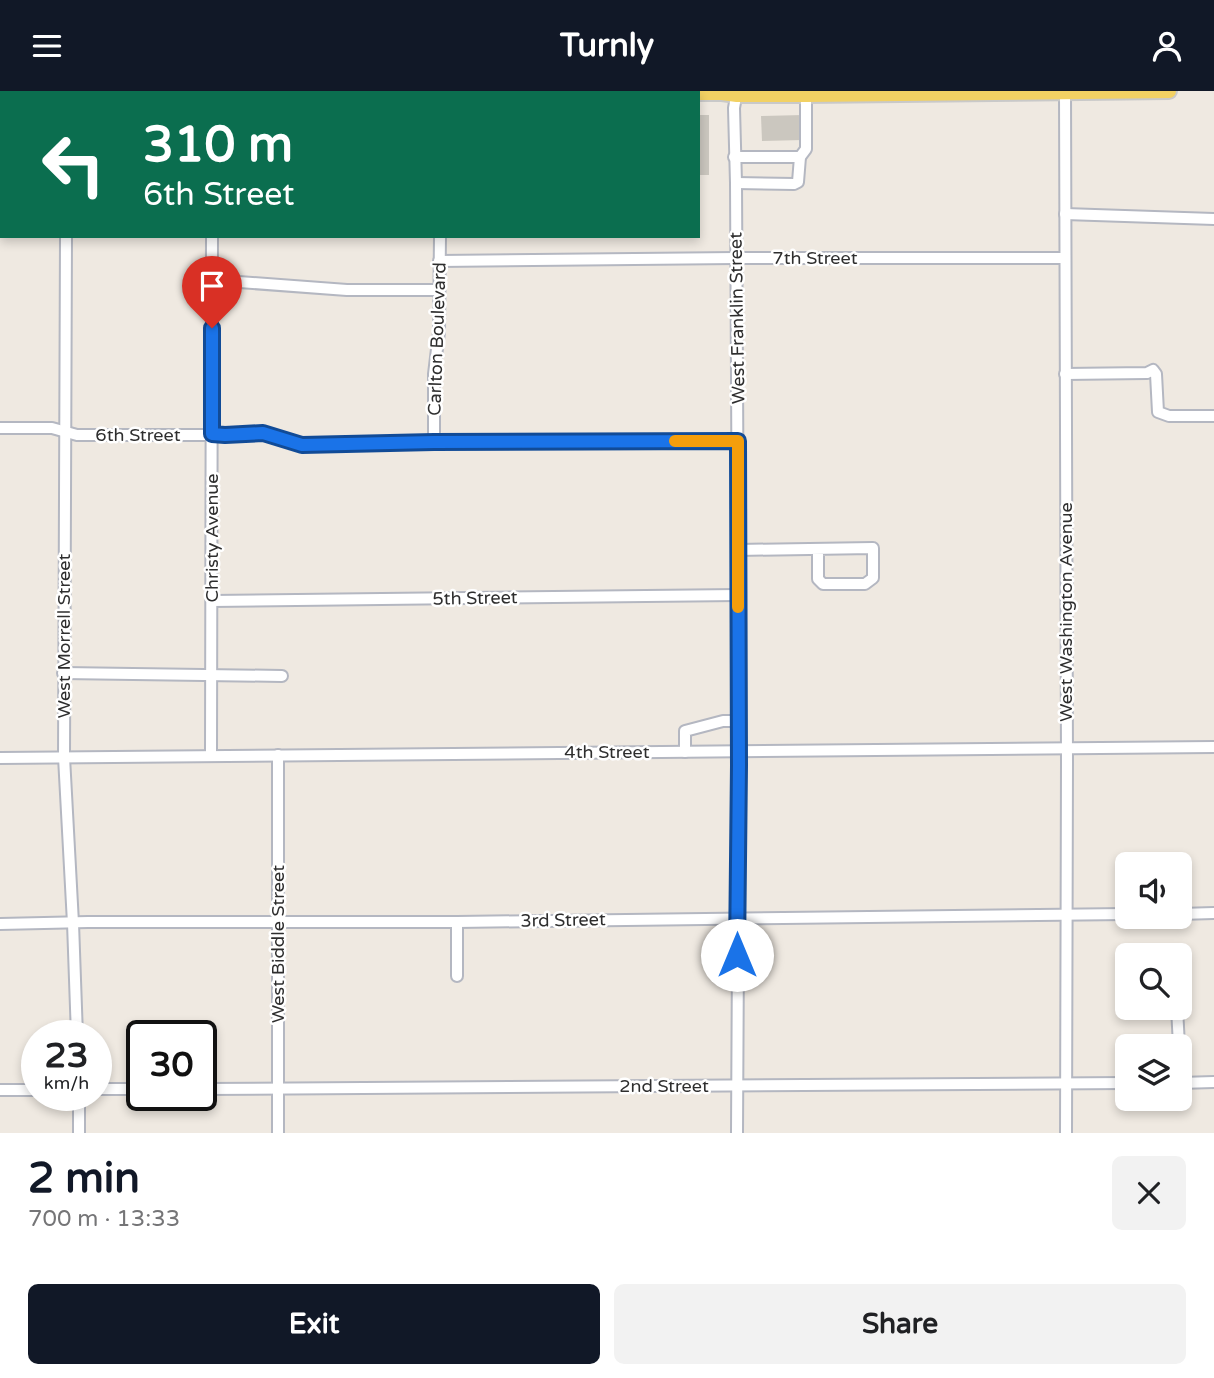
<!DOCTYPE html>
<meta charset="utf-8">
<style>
:root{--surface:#fff;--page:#f2f2f2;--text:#202124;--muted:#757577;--accent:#111827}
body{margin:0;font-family:"Varela Round",sans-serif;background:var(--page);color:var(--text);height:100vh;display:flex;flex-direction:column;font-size:26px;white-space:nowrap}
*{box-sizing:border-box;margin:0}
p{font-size:23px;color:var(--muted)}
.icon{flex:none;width:38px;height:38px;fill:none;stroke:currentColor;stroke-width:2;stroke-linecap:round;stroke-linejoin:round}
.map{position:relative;height:1042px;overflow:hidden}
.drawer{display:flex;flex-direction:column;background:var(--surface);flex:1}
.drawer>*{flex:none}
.guide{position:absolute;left:0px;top:0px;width:700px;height:147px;box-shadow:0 4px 10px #0003;background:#0b6e4f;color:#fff;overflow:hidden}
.buttons{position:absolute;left:1115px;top:761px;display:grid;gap:14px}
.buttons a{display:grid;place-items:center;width:77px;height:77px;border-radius:10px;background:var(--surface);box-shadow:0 4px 10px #0003;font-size:35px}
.speed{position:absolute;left:21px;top:929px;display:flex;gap:14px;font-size:35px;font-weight:700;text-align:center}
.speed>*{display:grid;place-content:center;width:91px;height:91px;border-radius:50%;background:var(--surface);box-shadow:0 4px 10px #0003;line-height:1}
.speed small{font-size:18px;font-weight:400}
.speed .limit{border:4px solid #111;border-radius:10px;background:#fff;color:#111}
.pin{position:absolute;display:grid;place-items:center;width:60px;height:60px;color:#fff;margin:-72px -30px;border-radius:50% 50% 50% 0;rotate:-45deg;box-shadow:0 0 7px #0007}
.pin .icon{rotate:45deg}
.me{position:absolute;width:77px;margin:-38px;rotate:0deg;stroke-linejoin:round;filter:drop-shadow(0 0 5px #0008)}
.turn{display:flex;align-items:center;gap:24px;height:147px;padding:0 28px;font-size:32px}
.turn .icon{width:91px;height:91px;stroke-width:2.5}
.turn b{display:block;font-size:49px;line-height:60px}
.round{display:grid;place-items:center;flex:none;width:74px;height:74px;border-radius:10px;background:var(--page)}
.summary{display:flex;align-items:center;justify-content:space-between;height:119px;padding:0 28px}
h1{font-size:42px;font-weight:700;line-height:52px;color:var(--accent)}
.primary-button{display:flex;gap:14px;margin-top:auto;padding:14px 28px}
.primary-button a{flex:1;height:80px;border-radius:10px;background:var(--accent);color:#fff;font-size:28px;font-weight:700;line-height:80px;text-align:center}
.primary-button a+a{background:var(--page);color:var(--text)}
header{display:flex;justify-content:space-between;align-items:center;height:91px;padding:0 28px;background:var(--accent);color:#fff;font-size:32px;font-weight:700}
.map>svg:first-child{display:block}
.building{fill:#cbc7bf}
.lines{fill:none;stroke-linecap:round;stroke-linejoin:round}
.minor-casing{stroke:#b4b7c1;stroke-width:14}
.major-casing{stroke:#c9c9c9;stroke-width:18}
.minor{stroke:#fff;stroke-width:10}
.major{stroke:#f2d163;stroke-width:14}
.route-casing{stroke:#114b97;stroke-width:18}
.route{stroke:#1a73e8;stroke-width:12}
.slow{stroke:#f59e0b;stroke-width:12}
.labels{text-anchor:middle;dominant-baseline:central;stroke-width:5;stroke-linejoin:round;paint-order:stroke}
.street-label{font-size:18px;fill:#2e2e2e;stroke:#fff}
</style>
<header><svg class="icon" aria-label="menu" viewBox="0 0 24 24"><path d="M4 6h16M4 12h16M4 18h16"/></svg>Turnly<svg class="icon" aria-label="person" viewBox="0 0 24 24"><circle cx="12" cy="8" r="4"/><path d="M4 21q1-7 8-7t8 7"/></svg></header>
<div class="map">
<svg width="1214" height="1042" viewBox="0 0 1214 1042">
<rect width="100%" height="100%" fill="#efe9e1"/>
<g class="building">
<rect x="698" y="24" width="11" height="60"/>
<polygon points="803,24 803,49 762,50 761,25"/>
</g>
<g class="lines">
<defs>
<g id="minor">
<polyline points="67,0 67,2"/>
<polyline points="440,0 440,2"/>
<polyline points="737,0 734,17 736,92 739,674 737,1042"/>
<polyline points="1065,0 1067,671 1066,1042"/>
<polyline points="671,2 671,0"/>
<polyline points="734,66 800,66"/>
<polyline points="736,92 794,93 798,91 800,66 806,58 806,4"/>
<polyline points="1065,123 1214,128"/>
<polyline points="66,145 64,666 73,832 77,945"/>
<polyline points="439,170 736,167 1065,167"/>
<polyline points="212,189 347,199 439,199"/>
<polyline points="1065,283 1147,282 1153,279 1156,283 1158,321 1169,325 1214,325"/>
<polyline points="0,337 52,337 77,344 225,344 263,342 301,354 434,351 738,350"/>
<polyline points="434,351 434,283 439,241 440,145"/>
<polyline points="738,459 873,457 873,487 865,493 823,493 818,488 818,458"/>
<polyline points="212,510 738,504"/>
<polyline points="63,582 282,585"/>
<polyline points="685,661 685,640 723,630 738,630"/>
<polyline points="211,665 212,145"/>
<polyline points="0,667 1214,656"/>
<polyline points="1180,823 1214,822"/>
<polyline points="457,831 457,885"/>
<polyline points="0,833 88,831 457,831 1127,823"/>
<polyline points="1177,917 1181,992"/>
<polyline points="1180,992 1214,991"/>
<polyline points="96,998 142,998"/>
<polyline points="201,998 1127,992"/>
<polyline points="0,999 37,999"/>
<polyline points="79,1004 79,1042"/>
<polyline points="278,1042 278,664"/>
</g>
<g id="major">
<polyline points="698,2 722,2 737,4 806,4 1169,0"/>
<polyline points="0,9 2,9"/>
</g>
</defs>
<use href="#minor" class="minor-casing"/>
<use href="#major" class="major-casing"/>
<use href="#minor" class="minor"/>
<use href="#major" class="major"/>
</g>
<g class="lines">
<defs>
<polyline id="route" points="212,237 212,343 225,344 263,342 302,354 434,351 738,350 739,674 737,864"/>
</defs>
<use href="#route" class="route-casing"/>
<use href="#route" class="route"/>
<polyline class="slow" points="675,350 738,350 738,516"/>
</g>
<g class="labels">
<g class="street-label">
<text x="815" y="167">7th Street</text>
<text transform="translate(737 227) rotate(-91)">West Franklin Street</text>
<text transform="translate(437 248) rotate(-88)">Carlton Boulevard</text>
<text x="138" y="344">6th Street</text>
<text transform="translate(212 447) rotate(-90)">Christy Avenue</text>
<text transform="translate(475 507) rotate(-1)">5th Street</text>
<text transform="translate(1066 521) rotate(-90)">West Washington Avenue</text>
<text transform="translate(64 545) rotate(-90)">West Morrell Street</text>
<text x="607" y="661">4th Street</text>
<text transform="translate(563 829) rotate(-1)">3rd Street</text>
<text transform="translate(278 853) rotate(-90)">West Biddle Street</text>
<text x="664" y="995">2nd Street</text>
</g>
</g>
</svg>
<div class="buttons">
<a><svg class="icon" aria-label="sound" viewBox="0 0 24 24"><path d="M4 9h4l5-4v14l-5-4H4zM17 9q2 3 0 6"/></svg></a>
<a><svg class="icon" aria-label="search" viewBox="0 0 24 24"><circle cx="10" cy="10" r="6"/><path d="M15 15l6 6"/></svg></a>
<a><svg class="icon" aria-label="layers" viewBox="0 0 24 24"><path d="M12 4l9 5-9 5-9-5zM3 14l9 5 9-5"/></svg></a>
</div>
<div class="speed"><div>23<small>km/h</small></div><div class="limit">30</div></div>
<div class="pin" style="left:212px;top:237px;background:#d93025"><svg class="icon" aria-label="arrive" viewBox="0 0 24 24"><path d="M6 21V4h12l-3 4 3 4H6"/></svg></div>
<svg class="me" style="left:737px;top:864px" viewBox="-20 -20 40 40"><circle r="19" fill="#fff"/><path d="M0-13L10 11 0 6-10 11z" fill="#1a73e8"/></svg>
<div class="guide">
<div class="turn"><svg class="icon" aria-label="left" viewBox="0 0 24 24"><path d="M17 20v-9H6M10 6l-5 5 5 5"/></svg><div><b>310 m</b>6th Street</div></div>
</div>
</div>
<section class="drawer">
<div class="summary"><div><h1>2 min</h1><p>700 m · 13:33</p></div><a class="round"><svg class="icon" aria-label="close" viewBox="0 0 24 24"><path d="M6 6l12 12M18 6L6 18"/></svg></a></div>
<div class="primary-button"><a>Exit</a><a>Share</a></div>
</section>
